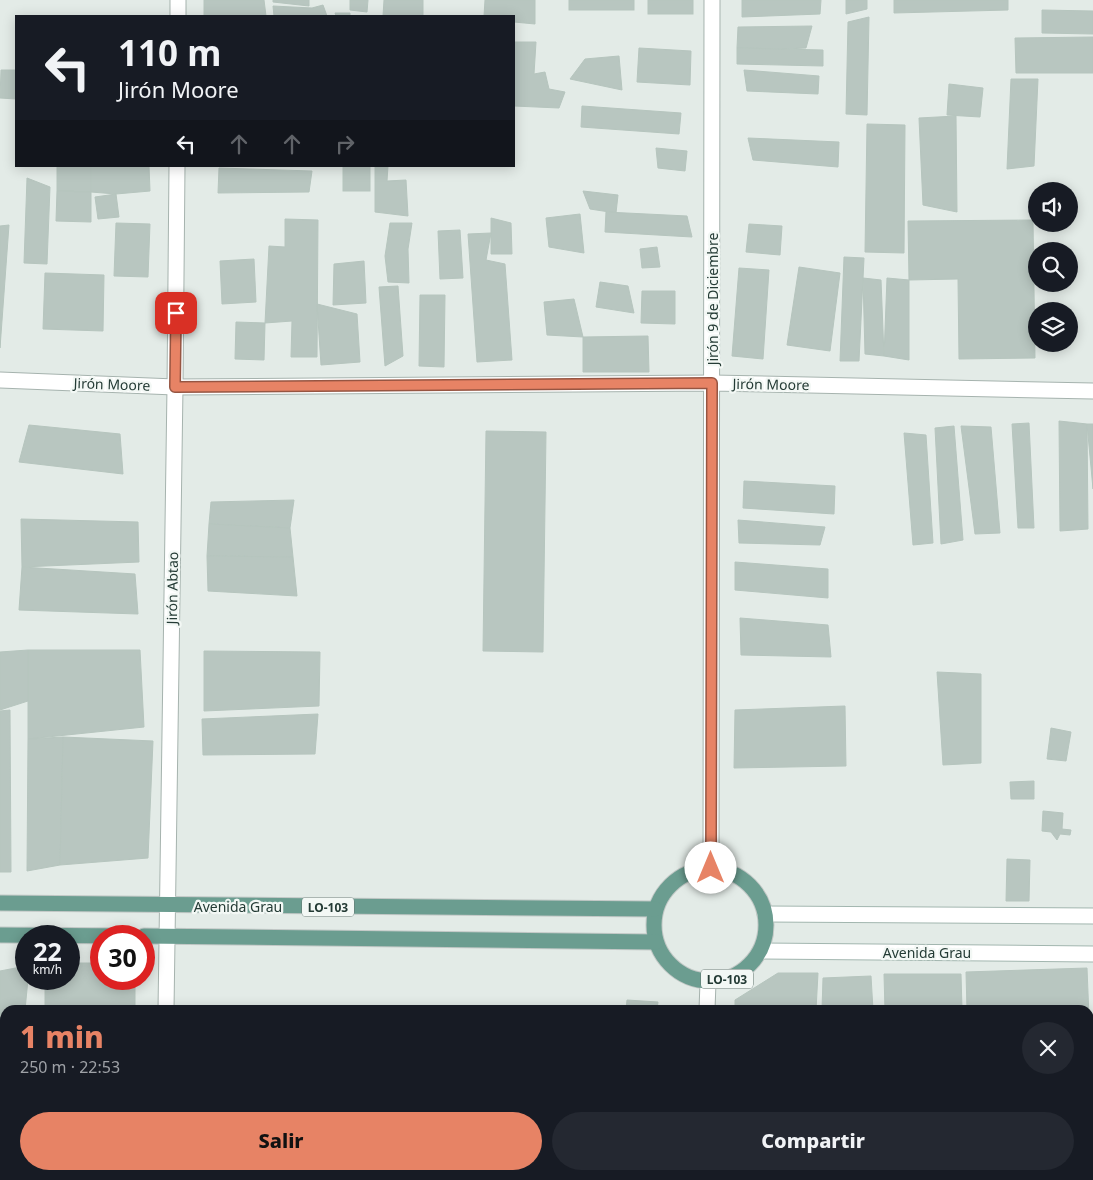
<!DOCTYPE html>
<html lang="es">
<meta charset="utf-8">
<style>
:root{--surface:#171b24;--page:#242831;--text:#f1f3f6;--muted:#9ea1a6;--accent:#e78365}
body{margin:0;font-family:"Noto Sans",sans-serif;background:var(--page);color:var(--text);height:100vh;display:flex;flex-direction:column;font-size:19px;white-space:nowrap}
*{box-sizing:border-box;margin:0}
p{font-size:16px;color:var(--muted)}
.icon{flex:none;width:28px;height:28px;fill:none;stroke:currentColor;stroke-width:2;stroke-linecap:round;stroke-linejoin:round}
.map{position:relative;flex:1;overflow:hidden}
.side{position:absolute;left:0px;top:1005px;width:1094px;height:175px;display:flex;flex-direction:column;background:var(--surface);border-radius:15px 15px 0 0;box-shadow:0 2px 12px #0003}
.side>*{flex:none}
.top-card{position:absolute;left:15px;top:15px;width:500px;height:152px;border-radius:0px;box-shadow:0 2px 12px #0003;background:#171b24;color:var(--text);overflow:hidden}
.controls{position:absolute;left:1028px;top:182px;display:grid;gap:10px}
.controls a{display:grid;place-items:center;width:50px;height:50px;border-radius:50%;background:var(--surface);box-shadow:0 2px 12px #0003;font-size:25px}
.speed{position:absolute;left:15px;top:925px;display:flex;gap:10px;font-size:25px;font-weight:700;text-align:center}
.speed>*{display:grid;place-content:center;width:65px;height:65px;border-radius:50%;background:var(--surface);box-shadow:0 2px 12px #0003;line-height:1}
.speed small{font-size:12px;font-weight:400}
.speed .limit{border:8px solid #d22;background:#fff;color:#111}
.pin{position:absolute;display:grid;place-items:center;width:42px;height:42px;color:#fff;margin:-21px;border-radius:10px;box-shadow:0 2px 8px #0006}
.me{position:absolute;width:55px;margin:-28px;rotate:0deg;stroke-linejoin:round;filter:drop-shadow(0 0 4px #0008)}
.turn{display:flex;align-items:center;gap:18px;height:105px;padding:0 20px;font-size:22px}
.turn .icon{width:65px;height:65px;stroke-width:2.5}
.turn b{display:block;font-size:35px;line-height:42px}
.lanes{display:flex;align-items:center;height:48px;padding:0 20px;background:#0003;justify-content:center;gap:25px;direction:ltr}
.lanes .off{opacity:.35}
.round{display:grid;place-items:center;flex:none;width:52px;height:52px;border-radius:26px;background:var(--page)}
.head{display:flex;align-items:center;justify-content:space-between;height:85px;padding:0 20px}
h1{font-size:30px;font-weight:800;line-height:38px;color:var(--accent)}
.button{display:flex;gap:10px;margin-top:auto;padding:10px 20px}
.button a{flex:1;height:58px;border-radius:30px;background:var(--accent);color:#111;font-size:20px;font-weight:800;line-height:58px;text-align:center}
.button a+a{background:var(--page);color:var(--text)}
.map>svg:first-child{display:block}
.building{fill:#b8c6c0;stroke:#b6c5be}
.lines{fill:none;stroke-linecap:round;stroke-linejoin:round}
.minor-casing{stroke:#a6b3ae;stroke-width:17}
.secondary-casing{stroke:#a2b6af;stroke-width:17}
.primary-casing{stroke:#c2c8c6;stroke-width:17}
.minor{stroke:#fff;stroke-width:15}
.secondary{stroke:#fff;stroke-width:15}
.primary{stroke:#6b9d90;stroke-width:15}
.route-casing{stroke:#965542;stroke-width:12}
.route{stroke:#e78365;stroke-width:9}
.labels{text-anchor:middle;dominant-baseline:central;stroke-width:4.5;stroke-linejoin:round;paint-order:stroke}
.shield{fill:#f3f8f5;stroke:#62746f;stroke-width:1}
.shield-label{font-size:12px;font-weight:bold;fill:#243b35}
.street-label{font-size:14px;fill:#243b35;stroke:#f3f8f5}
</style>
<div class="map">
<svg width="1093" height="1180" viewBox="0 0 1093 1180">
<rect width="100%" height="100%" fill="#e3ebe7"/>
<g class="building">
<polygon points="204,0 264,0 266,16 204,16"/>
<polygon points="273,0 309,0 309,6 273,2"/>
<polygon points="350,0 368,0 367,12 350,10"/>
<polygon points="384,0 423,0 423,16 383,16"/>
<polygon points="485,0 535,0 535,24 514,22 514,16 484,16"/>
<rect x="569" y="0" width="65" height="10"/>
<rect x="648" y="0" width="45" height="14"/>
<polygon points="742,0 821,0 820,14 742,17"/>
<polygon points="846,0 867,0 867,9 846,14"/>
<polygon points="894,0 1008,0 1008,10 894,13"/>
<polygon points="323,5 327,16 274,16 273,6 312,8"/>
<polygon points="1042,10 1093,11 1093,34 1042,33"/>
<polygon points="335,13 350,13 350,16 336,16"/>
<polygon points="869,17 867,115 846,114 848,22"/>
<polygon points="812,26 806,48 786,49 737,48 738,27"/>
<polygon points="1093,37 1093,73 1016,73 1015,38"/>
<polygon points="514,42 536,42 534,74 545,72 549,89 565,92 559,108 514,106"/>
<polygon points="639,48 691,51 690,85 637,82"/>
<polygon points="737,48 823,50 823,66 737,64"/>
<polygon points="619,56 622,90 570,79 585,59"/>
<polygon points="1,70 16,70 16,99 0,98"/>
<polygon points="744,70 819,76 818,94 747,91"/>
<polygon points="1011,79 1038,79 1034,166 1007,169"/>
<polygon points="949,84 983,88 980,117 947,115"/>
<polygon points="582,106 681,113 679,134 581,127"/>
<polygon points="956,116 957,212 923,205 919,118"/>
<polygon points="867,124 905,125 904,253 865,252"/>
<polygon points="748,138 839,142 838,167 753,160"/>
<polygon points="656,148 687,151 685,171 658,168"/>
<polygon points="57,166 91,166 91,192 57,191"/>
<polygon points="91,166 149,166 150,191 116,194 91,192"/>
<rect x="343" y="166" width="27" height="25"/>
<polygon points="388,166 387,181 406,180 408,216 375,212 375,167"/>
<polygon points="219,168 312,171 309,192 218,193"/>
<polygon points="27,178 50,187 47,264 24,263"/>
<polygon points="57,191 91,192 91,222 56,221"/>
<polygon points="583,191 618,195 616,213 590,209"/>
<polygon points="116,194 119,217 98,219 95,197"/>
<polygon points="606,212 687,216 692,237 605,232"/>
<polygon points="580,214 584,253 549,247 546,218"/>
<polygon points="491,218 511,223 512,254 491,254"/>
<polygon points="285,219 318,220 317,357 291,357 292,321 265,323 269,246 285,247"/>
<polygon points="1033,220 1035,358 959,359 958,279 909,280 908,221"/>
<polygon points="116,223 150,224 148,277 114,276"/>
<polygon points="390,223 412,223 408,249 409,283 388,282 385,256"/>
<polygon points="749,224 782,226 780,255 746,252"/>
<polygon points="9,225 0,348 0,226"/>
<polygon points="460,230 463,278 440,279 438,231"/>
<polygon points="491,233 486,260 505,264 512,360 477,362 468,234"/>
<polygon points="657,247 660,267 642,268 640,249"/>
<polygon points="844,257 864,258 859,361 840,361"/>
<polygon points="254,259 256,302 222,304 220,261"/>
<polygon points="364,261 366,303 333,305 334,264"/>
<polygon points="799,267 840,273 830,351 787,345"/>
<polygon points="739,268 769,270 763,359 732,356"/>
<polygon points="45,273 104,275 103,331 43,329"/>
<polygon points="863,278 881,280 884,356 865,354"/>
<polygon points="887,278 909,280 909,360 884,356"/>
<polygon points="600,282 628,286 634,313 596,307"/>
<polygon points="398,286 403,356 385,366 379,287"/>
<polygon points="642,291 675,291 675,324 641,323"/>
<polygon points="420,295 445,295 444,367 419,366"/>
<polygon points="574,299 583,337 547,335 544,302"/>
<polygon points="317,304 357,314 360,362 321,365"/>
<polygon points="236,322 265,323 264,360 235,359"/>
<polygon points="648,336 649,372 583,372 583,337"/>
<polygon points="1059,421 1087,424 1088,529 1060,531"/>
<polygon points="1029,423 1034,528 1018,528 1012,424"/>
<polygon points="1087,424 1093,424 1093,489"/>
<polygon points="29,425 120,434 123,474 19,462"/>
<polygon points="954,426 963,540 941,544 935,428"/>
<polygon points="961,426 991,427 1000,533 975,534"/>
<polygon points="486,431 546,432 543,652 483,651"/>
<polygon points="904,433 926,435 933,543 913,545"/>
<polygon points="744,481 835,486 834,514 743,508"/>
<polygon points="294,500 290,528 209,524 211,502"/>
<polygon points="21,519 138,522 139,562 22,567"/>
<polygon points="738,520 825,527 820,545 739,543"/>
<polygon points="209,524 290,528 293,557 207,556"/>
<polygon points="207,556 293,557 297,596 208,591"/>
<polygon points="735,562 828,569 828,598 735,590"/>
<polygon points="22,567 135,574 138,614 19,610"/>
<polygon points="740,618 828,625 831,657 741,655"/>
<polygon points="28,650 140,650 144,727 28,739"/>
<polygon points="28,650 28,701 0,710 0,652"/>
<polygon points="204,651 320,652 319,706 204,711"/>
<polygon points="937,672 981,674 981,763 943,765"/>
<polygon points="845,706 846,766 734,768 735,710"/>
<polygon points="10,710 11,872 0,872 0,711"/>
<polygon points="318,714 315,754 203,755 202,719"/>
<polygon points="1051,728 1071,732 1066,761 1047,759"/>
<polygon points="63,737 60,865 27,871 28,739"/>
<polygon points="63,737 153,741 148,858 60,865"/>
<polygon points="1034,781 1034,799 1011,799 1010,782"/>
<polygon points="1043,811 1063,813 1062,829 1071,830 1070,835 1060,834 1057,840 1051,832 1042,831"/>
<polygon points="1007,859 1030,860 1029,901 1006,901"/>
<polygon points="69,963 101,963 101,979 135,979 135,1010 45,1010 45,979 69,979"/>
<polygon points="26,966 26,979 28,979 25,1010 5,1010 5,1026 0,1027 0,971"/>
<polygon points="1087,968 1093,1115 1093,1137 1089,1138 1089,1010 967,1010 966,972"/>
<polygon points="778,973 818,973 816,1010 735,1010 735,1000"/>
<polygon points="884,974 961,974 962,1010 885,1010"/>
<polygon points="871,976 873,1010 822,1010 823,978"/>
<polygon points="627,1000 658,1002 657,1010 626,1010"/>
<rect x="0" y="1078" width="5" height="44"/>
<rect x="307" y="1175" width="28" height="5"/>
<polygon points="553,1175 664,1175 663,1180 554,1180"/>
<polygon points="732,1178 809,1180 732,1180"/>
</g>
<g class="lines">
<defs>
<g id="minor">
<polyline points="178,16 178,0"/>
<polyline points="0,380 175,387 712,383 1093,391"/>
<polyline points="711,868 712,0"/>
<polyline points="166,1010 175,387 177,166"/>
<polyline points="707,1010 708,982"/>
<polyline points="165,1180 165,1175"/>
<polyline points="705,1180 705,1175"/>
</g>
<g id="secondary">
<polyline points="765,914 1093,916"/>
<polyline points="760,951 1093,954"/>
</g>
<g id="primary">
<circle cx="710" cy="925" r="56"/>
<polyline points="0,903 655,909"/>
<polyline points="0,935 127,936"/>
<polyline points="144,936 656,942"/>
</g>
</defs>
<use href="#minor" class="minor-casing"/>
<use href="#secondary" class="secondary-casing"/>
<use href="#primary" class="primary-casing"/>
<use href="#minor" class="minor"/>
<use href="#secondary" class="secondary"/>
<use href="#primary" class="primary"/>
</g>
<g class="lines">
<defs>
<polyline id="route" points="176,313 175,387 712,383 711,868"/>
</defs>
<use href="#route" class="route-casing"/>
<use href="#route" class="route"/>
</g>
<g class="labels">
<g class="shield">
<rect x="302" y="897.5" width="52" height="19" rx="4"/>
<rect x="701" y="969.5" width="52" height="19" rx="4"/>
</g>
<g class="shield-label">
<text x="328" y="907">LO-103</text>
<text x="727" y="979">LO-103</text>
</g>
<g class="street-label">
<text transform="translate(712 299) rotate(-90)">Jirón 9 de Diciembre</text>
<text transform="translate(112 384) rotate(2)">Jirón Moore</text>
<text transform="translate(771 384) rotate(1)">Jirón Moore</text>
<text transform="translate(172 588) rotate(-89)">Jirón Abtao</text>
<text x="238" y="906">Avenida Grau</text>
<text x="927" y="952">Avenida Grau</text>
</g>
</g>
</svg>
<div class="controls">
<a><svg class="icon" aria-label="sound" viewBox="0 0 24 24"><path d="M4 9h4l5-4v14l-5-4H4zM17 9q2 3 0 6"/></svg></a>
<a><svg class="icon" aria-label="search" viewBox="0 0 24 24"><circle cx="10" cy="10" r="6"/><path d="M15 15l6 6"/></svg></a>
<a><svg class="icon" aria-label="layers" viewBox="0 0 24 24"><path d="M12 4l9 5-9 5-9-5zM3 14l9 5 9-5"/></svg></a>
</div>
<div class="speed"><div>22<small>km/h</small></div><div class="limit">30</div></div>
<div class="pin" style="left:176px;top:313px;background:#d93025"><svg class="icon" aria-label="arrive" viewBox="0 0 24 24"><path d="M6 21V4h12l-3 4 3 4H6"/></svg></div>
<svg class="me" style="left:711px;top:868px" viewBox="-20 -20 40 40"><circle r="19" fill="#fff"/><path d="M0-13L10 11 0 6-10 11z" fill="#e78365"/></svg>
<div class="top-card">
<div class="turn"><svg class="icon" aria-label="left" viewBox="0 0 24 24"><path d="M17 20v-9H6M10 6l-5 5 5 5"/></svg><div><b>110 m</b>Jirón Moore</div></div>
<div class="lanes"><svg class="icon" aria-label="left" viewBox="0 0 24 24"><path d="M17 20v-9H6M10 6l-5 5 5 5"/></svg><svg class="icon off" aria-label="ahead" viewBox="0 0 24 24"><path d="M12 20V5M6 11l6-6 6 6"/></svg><svg class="icon off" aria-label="ahead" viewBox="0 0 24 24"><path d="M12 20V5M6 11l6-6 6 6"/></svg><svg class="icon off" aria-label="right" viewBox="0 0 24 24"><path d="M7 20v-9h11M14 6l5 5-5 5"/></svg></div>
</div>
<section class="side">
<div class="head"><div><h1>1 min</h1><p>250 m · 22:53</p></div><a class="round"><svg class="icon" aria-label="close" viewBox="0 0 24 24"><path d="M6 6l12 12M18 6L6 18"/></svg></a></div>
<div class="button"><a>Salir</a><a>Compartir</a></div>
</section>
</div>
